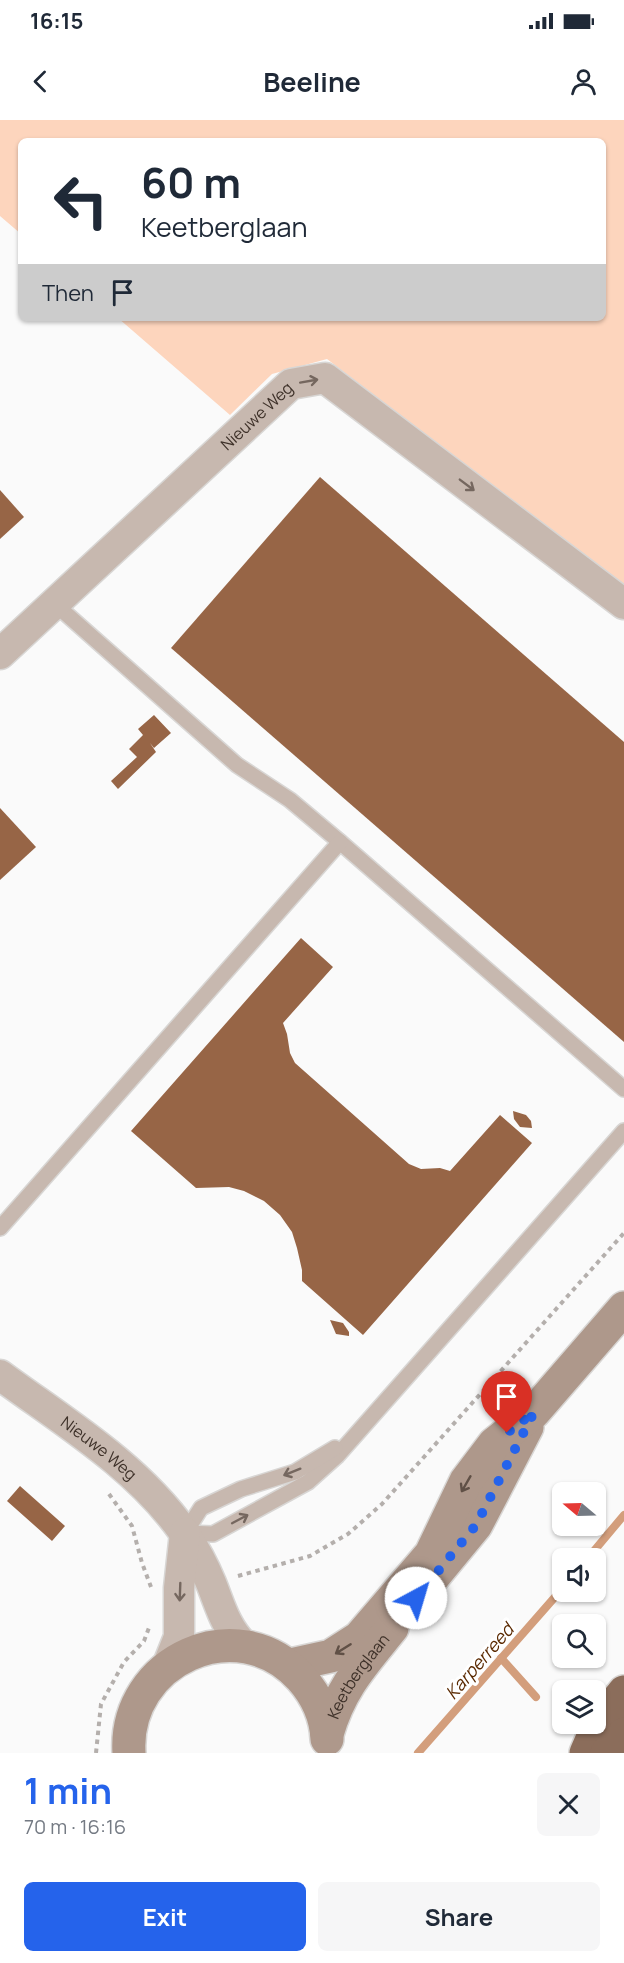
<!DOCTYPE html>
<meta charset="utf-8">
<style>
:root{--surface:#fff;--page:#f6f6f7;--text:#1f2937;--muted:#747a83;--accent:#2563eb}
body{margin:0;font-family:Manrope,sans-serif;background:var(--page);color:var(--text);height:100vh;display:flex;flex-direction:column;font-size:22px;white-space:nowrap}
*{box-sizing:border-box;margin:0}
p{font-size:20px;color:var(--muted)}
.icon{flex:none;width:33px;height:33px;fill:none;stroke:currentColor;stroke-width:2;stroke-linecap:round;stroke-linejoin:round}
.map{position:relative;height:1633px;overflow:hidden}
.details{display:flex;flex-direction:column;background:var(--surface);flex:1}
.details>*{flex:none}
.top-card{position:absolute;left:18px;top:18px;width:588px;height:183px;border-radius:9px;box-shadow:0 2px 4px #0004;background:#fff;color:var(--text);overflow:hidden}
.needle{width:39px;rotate:289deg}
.buttons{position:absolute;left:552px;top:1362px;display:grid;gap:12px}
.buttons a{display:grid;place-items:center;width:54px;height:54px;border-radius:9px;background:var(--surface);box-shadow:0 2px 4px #0004;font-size:30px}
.pin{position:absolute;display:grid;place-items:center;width:51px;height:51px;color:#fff;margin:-62px -26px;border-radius:50% 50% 50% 0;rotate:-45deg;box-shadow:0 0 6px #0007}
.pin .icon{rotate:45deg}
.me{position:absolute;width:66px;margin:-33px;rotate:39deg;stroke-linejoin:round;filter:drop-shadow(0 0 4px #0008)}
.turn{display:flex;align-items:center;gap:21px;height:126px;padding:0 24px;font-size:27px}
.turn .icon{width:78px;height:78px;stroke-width:2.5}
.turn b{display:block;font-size:42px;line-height:51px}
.then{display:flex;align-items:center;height:57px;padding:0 24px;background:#0003;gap:12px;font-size:22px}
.round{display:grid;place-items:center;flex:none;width:63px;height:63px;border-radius:9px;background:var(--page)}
.overview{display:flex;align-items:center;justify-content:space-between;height:102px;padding:0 24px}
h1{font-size:36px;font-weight:700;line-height:45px;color:var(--accent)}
.action{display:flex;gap:12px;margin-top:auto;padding:12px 24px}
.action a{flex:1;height:69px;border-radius:9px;background:var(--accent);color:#fff;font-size:24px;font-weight:700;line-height:69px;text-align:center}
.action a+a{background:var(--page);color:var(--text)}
.status{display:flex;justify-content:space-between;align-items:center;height:42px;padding:0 30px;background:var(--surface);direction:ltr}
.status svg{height:16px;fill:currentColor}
header{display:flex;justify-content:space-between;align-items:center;height:78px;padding:0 24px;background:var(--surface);font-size:27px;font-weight:700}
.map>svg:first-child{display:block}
.green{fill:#fdd5bd}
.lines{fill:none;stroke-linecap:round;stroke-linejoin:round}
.stream{stroke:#d39e7c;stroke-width:8}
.building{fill:#976546}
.service-casing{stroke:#d8d6d4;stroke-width:18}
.minor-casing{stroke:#d8d6d4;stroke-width:33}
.secondary-casing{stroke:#d8d6d4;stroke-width:36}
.motorway-casing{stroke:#d8d6d4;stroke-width:36}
.path{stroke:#b4afac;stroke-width:4;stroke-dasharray:4.5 4.5;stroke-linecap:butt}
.service{stroke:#c7b8af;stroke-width:15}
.minor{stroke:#c7b8af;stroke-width:30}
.secondary{stroke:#ae988b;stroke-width:33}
.motorway{stroke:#8b6d5b;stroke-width:33}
.oneway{stroke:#75675f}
.oneway2{stroke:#605046}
.route{stroke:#2563eb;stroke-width:10;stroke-dasharray:0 18}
.labels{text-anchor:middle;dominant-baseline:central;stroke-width:6;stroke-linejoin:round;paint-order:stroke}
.street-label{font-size:16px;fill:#3e3129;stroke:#fff}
.water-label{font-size:18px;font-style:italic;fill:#5a2900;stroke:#fff}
</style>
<div class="status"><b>16:15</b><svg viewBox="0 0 49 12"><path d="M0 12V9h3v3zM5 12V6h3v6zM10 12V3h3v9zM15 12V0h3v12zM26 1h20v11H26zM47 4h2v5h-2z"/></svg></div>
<header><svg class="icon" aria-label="back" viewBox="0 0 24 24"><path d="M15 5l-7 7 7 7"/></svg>Beeline<svg class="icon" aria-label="person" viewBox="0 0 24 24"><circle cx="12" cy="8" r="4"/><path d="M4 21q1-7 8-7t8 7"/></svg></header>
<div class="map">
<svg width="624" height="1633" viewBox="0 0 624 1633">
<rect width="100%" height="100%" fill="#fafafa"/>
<polygon class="green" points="0,0 624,0 624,467 327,239 272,254 230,295 118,198 603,198 603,21 21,21 21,114 0,96"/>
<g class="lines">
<g class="stream">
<polyline points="588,1438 624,1395"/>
<polyline points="501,1538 536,1577"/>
<polyline points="418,1633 562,1469"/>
</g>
</g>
<g class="building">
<polygon points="320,357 624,622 624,922 171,528"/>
<polygon points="0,370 24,397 0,419"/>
<polygon points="154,595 171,613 154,628 150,623 156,632 118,669 111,661 137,637 129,629 143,615 138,609"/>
<polygon points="0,688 36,727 0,760"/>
<polygon points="301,818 333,847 283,903 287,914 290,933 295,943 409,1044 421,1049 440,1048 450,1051 500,995 532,1023 363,1215 302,1161 302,1150 297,1128 292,1112 280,1095 264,1081 244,1071 229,1067 196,1068 131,1011"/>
<polygon points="513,991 526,995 531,1001 532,1008 520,1007 514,999"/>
<polygon points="330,1200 343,1203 349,1212 349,1216 336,1214"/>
<polygon points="20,1366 65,1406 52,1421 7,1381"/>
</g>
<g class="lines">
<defs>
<g id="service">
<polyline points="55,484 237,645 290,680 340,722 624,969"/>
<polyline points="0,1108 340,722"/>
<polyline points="185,1413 213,1414 308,1362 337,1336 624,1011"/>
<polyline points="185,1413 201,1388 241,1369 295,1352 335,1328"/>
</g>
<g id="minor">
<path id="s1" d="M0 534 291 264 325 258 624 484"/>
<path id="s2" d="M0 1255C64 1302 136 1345 183 1411 193 1426 204 1446 211 1463 221 1488 225 1506 244 1526"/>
<polyline points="167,1547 179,1517 179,1468 185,1413"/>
</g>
<g id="secondary">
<polyline points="434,1456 476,1405 527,1307"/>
<polyline points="290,1545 331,1536 359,1518 431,1434 466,1361 494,1324 534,1292 624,1188"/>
<path id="s3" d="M327 1614C340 1568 363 1544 392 1508"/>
<path d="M129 1633C123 1540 238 1488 301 1558 316 1575 326 1596 327 1619"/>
</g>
<g id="motorway">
<polyline points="586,1633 599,1603 624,1572"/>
<polyline points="607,1633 624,1614"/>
</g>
</defs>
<use href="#service" class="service-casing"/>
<use href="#minor" class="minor-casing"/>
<use href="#secondary" class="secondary-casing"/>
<use href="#motorway" class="motorway-casing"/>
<g class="path">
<polyline points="109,1374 132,1406 142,1443 151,1467"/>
<polyline points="238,1456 310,1436 348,1414 382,1384 624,1113"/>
<polyline points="96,1633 101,1584 124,1542 144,1521 150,1505"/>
</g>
<use href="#service" class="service"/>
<use href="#minor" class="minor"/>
<use href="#secondary" class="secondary"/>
<use href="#motorway" class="motorway"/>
</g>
<defs><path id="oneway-shaft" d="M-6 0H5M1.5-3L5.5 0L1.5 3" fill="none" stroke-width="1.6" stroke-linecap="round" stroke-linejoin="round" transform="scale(1.5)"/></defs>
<g class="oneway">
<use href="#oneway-shaft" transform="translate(309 261) rotate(-10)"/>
<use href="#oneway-shaft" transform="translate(467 365) rotate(37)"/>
<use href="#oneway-shaft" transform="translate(292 1352) rotate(158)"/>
<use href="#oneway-shaft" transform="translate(240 1399) rotate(-28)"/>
<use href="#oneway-shaft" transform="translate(180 1472) rotate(92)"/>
</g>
<g class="oneway2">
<use href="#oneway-shaft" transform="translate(466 1364) rotate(120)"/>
<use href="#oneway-shaft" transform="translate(343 1529) rotate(148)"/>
</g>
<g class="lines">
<polyline class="route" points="416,1478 476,1405 534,1292 507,1313"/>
</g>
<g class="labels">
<g class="street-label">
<text stroke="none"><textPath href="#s1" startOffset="350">Nieuwe Weg</textPath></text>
<text stroke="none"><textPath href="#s2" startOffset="123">Nieuwe Weg</textPath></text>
<text stroke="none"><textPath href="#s3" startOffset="66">Keetberglaan</textPath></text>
</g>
<g class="water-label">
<text transform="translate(479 1541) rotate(-49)">Karperreed</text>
</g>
</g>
</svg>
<div class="buttons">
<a><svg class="needle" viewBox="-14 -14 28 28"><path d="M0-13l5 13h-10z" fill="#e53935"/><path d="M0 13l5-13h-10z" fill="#747a83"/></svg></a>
<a><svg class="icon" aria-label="sound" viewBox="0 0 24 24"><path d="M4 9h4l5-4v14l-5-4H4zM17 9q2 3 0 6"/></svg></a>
<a><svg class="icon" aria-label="search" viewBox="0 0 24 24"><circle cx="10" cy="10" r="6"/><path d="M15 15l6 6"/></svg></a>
<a><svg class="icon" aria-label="layers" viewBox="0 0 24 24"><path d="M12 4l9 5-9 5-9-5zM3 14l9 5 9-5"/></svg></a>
</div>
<div class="pin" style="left:507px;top:1313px;background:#d93025"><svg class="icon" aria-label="arrive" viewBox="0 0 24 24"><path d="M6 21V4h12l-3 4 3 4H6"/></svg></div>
<svg class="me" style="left:416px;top:1478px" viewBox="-20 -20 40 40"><circle r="19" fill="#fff"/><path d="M0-13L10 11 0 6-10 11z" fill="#2563eb"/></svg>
<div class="top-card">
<div class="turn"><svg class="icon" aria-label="left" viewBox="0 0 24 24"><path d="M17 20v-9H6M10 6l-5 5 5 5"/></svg><div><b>60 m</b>Keetberglaan</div></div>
<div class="then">Then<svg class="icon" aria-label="arrive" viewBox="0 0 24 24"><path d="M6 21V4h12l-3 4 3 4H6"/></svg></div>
</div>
</div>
<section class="details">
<div class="overview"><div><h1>1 min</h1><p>70 m · 16:16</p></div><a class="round"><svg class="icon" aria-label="close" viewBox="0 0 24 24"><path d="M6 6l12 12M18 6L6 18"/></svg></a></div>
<div class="action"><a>Exit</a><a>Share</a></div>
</section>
